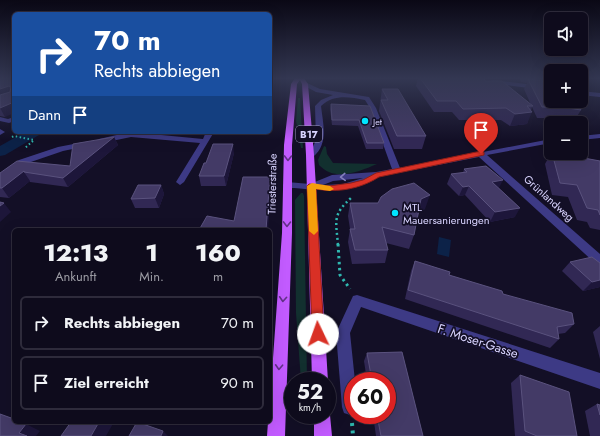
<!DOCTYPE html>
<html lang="de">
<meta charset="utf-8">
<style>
:root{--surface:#0e0b1c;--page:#1c1929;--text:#f1f3f6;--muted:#9b9ba3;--line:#2e2b3b}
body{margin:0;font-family:Jost,sans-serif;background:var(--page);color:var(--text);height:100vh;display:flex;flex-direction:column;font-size:15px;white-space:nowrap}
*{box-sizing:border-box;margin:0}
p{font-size:13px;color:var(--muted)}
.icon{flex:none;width:22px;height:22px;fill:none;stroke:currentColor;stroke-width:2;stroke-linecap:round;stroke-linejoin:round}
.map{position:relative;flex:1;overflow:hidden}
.details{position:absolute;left:12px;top:228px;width:260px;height:196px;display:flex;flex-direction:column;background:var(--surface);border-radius:6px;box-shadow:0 4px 16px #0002,0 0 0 1px var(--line)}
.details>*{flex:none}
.banner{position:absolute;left:12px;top:12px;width:260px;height:122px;border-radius:6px;box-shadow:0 4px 16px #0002,0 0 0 1px var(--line);background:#1a4fa0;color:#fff;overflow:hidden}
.tools{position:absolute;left:544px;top:12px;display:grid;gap:8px}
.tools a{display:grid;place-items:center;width:44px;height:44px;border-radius:6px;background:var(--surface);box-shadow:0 4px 16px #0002,0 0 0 1px var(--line);font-size:20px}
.speed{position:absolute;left:284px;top:372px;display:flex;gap:8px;font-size:20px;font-weight:700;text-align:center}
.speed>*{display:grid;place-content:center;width:52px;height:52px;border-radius:50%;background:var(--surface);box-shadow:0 4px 16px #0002,0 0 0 1px var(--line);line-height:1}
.speed small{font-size:10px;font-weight:400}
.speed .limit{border:6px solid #d22;background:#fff;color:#111}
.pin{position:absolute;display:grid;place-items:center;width:34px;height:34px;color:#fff;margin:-41px -17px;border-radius:50% 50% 50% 0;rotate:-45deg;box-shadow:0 0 4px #0007}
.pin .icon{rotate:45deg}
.me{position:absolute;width:44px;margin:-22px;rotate:357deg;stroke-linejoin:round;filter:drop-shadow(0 0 3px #0008)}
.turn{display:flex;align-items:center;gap:14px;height:84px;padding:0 16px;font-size:18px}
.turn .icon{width:52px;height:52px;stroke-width:2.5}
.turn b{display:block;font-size:28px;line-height:34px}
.then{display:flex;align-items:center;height:38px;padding:0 16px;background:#0003;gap:8px;font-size:15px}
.eta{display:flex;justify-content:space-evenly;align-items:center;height:68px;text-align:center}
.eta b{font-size:24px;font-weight:800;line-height:28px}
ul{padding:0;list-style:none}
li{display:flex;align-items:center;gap:12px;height:54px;margin:0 8px 6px;padding:0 8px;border:2px solid var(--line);border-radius:6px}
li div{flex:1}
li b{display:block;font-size:15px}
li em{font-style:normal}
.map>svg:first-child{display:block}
.green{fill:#12302f}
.water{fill:#0c2248}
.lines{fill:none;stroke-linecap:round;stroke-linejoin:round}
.canal{fill:#0c2248;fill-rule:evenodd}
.path-far3{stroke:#2fb8b0;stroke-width:2;stroke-dasharray:1.5 2.5;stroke-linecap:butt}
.path-far2{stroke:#2fb8b0;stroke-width:2.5;stroke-dasharray:2 3;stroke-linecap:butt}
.path-far1{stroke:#2fb8b0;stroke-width:3;stroke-dasharray:2.5 3.5;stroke-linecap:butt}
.path{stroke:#2fb8b0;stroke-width:4;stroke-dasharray:3 4.5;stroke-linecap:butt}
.minor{fill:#3d3a85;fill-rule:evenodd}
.major{fill:#c25bff;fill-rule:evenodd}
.wall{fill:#312854}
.shaded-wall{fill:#1d163a}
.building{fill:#433a66;stroke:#5a527e}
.oneway{stroke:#623188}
.oneway2{stroke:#837fbc}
.route{fill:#d93025;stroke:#8d1f18}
.slow{fill:#f59e0b}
.poi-dot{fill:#00e5ff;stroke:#130f26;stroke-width:1.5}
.labels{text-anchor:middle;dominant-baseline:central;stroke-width:3.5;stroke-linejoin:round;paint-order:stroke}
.far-poi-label{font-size:9px;fill:#d9d4ff;stroke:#130f26;text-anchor:start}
.shield{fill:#130f26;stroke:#9e99be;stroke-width:1}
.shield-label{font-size:10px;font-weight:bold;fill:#d9d4ff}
.street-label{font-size:11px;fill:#d9d4ff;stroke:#130f26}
.poi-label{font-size:11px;fill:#d9d4ff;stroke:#130f26;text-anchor:start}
.near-street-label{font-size:13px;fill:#d9d4ff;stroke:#130f26}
</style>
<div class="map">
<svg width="600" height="436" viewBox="0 0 600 436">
<rect width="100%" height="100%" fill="#130f26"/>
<g class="green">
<polygon points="298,98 300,98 303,148 301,148 296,121"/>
<path d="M324 146 326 147 327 154 333 163 377 164C358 172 335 182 319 165L318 160Z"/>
<polygon points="301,193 303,193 304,196 307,381 301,381 296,313 295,200"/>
</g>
<polygon class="water" points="439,237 451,240 449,257 437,254"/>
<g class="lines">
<polygon class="canal" points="25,132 41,132 39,135 5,155 0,156 0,146"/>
<polyline class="path-far3" points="12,137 14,136 34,140 25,148"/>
<path class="path-far2" d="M338 245C336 220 332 215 352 197"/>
<polyline class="path-far1" points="338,244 340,275 350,289"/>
<polyline class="path" points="352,423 353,436"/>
<g class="minor">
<polygon points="493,80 551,87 551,91 491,83 491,81"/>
<path d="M303 83H307L320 89 369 97 376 108 400 168 551 139V143L487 155 600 254V265L596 264 479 157 377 177C356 192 330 191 305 189 298 188 291 189 284 187L283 185 287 182 310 184 332 175 376 172 392 169 370 108 365 100C349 97 334 94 321 106 323 124 329 144 313 157H307L306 155 312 149 316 140 315 106 321 100 333 95 316 92 303 85ZM363 178 343 184 323 185 333 181Z"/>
<polygon points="581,91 600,93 600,97 581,95"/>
<polygon points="0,117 8,119 14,117 14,121 9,123 0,121"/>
<polygon points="0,129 5,132 0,135"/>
<polygon points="130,132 203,139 206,132 214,132 184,182 180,185 176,182 200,143 131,137 102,143 98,141 99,139"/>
<polygon points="600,134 600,138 581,140 581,136"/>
<polygon points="84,142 88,144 87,146 63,151 25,164 0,181 0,174 19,160 58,147"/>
<polygon points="357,295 600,373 600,389 361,307 350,333 355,381 353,381 353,414 350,415 344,413 342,407 336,333 353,296"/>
</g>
<g class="major">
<polygon points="295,78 304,78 308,84 314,155 328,381 327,383 327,381 312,381 306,155 302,84 300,80 297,84 292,145 292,233 285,436 267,436 268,422 270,422 270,400 282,233 284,145 291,84"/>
<polygon points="327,409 330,415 332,436 314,436 314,415 327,415"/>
</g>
</g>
<g class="wall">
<polygon points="0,78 14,78 5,117 0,116"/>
<polygon points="418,78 484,78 485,81 531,105 524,89 527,83 521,82 519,78 551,78 551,101 581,110 574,121 555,118 537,118 532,107 527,124 510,126 501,120 459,120 452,112 434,112 416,86"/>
<polygon points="382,89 426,136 422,149 394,149 379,111"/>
<polygon points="331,104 370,106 384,143 383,149 366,149 358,126 332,125 330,109"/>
<polygon points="221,132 250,132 249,135"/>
<polygon points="114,137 118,145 68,187 30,182 30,181 9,198 0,197 0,173 70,166"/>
<polygon points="234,153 226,186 201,186 199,176 206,163"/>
<polygon points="551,153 557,153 600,161 600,230 590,228 587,222 577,220 568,197 552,195 545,164"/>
<polygon points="464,169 499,188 515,217 490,222 465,195 459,196 447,184 451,174 463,173"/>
<polygon points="161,185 164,194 159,208 135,208 131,199"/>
<polygon points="350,203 425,209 419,211 414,235 409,249 386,243 388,250 385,263 352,264 348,242 350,229 348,216"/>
<polygon points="415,261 449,275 503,294 574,324 565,333 558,334 559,339 550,348 405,299 411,271"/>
<polygon points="570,262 600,263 600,287 583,291 562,271"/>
<polygon points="600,326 600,359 593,332"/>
<polygon points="402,352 423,436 376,436 373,415 387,415 387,381 367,381 364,361 367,353"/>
<polygon points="520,375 577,436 515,436 511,383"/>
<polygon points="597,404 600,405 600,436 590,436 585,411"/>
</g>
<g class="shaded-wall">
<polygon points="273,78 275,78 270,95 270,87"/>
<polygon points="9,86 14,94 0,99 0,89"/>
<polygon points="14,102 14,113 5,117 0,108"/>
<polygon points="532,112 527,124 510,126 515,114"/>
<polygon points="114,137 118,145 68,187 63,178"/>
<polygon points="233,144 234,153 226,186 224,176"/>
<polygon points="24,171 24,172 30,181 9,198 2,188"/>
<polygon points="270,177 271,190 268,230 266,230"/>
<polygon points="503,180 498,190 492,182"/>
<polygon points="161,185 164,194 159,208 155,198"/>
<polygon points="469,186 465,195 459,196 463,187"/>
<polygon points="430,195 425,209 417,212 421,199"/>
<polygon points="4,203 11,212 0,222 0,206"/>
<polygon points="520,208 515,217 490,222 495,212"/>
<polygon points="600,280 600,287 583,291 592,282"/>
<polygon points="99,422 114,422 106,436 91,436"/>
<polygon points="26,424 40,431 36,436 25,436 19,433"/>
<polygon points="163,431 168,436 161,436"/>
</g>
<g class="building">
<polygon points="0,78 14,78 14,102 0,108 0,95 10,92 11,87 9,86 0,89"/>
<polygon points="270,78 273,78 270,87"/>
<polygon points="420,78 484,78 485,81 502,81 533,106 527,106 532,112 515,114 506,108 463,109 456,101 437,101"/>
<polygon points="528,79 551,82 551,101 576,101 581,110 561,107 542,107"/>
<polygon points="382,89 398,89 426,136 397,136 381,100 388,100"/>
<polygon points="331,104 370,106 384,143 367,143 359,120 332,120"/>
<polygon points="114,137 63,178 24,172 24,171 2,188 0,188 0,173 17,161 70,166 73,144"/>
<polygon points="213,144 233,144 224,176 199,176 204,163 206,163"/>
<polygon points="552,153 557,153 600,161 600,215 598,210 587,208 577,185 560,183"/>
<polygon points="486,166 503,180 492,182 520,208 495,212 469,186 463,187 451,174 467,172 464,169"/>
<polygon points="243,177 270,177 266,230 199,230 207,216 234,221"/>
<polygon points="414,183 430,195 421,199 414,235 382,227 388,250 355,250 350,229 355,229 350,203 378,203 381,197 392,189"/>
<polygon points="138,185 161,185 155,198 131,199"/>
<polygon points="0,202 4,203 0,206"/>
<polygon points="592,257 600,263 600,280 592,282 570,262"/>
<polygon points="415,261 450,272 449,275 502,291 503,294 572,313 574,324 557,327 559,339 408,290"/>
<polygon points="402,352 423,436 381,436 377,415 387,415 387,381 372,381 367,353"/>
<polygon points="520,375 569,392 577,436 537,436 525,431"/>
<polygon points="597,404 600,405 600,415"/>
<polygon points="0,414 14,419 14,422 22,422 26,424 19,433 27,436 0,436"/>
<polygon points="71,422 99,422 91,436 61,436"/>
<polygon points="137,422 163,431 161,436 129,436"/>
</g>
<defs><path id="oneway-chevron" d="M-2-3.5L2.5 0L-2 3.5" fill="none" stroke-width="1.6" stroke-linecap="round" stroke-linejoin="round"/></defs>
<g class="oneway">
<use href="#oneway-chevron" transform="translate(288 158) rotate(91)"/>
<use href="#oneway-chevron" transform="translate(287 224) rotate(91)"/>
<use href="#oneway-chevron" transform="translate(283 299) rotate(94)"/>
<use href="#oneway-chevron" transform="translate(279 367) rotate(93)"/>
</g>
<use class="oneway2" href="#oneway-chevron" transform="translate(343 177) rotate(177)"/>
<linearGradient id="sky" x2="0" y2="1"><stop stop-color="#0a0815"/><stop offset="0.56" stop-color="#333752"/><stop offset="1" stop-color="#333752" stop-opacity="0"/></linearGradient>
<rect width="600" height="140" fill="url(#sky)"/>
<path class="route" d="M481 151 484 152V155L379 177C360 189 337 193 316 189L324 334 323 338 318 339 314 338 312 334 307 186 309 184 329 186 351 183 363 180 376 173Z"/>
<polygon class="slow" points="312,183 330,186 334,189 330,191 316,189 318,231 314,235 309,231 307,186"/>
<g class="poi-dot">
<circle cx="365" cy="121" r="4"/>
<circle cx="395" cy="213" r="4"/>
</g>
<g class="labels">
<g class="far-poi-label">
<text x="373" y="121">Jet</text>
</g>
<rect class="shield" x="296" y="126" width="26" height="16" rx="3"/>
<g class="shield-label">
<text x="309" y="134">B17</text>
</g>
<g class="street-label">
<text transform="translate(272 184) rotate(-89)">Triesterstraße</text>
<text transform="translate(549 198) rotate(42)">Grünlandweg</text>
</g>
<g class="poi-label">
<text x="403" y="207">MTL<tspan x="403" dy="13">Mauersanierungen</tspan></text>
</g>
<g class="near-street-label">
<text transform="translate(478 341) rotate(18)">F. Moser-Gasse</text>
</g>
</g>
</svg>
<div class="tools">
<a><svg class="icon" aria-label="sound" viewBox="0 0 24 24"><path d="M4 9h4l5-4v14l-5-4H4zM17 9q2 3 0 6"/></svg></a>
<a>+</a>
<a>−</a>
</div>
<div class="speed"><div>52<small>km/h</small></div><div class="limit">60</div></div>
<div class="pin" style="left:481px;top:154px;background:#d93025"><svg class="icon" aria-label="arrive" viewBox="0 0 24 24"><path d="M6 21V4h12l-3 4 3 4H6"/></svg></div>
<svg class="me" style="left:318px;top:334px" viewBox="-20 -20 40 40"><circle r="19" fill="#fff"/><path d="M0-13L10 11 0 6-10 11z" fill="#d93025"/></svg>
<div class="banner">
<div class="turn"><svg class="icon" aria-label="right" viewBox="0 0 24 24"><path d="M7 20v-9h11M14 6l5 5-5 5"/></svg><div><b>70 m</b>Rechts abbiegen</div></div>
<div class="then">Dann<svg class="icon" aria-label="arrive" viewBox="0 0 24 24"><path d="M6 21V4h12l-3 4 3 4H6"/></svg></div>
</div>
<section class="details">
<div class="eta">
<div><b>12:13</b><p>Ankunft</p></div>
<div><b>1</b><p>Min.</p></div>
<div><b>160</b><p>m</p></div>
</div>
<ul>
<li><svg class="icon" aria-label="right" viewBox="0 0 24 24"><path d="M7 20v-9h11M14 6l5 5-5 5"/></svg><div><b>Rechts abbiegen</b></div><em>70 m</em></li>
<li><svg class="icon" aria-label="arrive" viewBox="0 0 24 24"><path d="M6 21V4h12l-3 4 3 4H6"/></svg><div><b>Ziel erreicht</b></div><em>90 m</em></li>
</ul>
</section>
</div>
